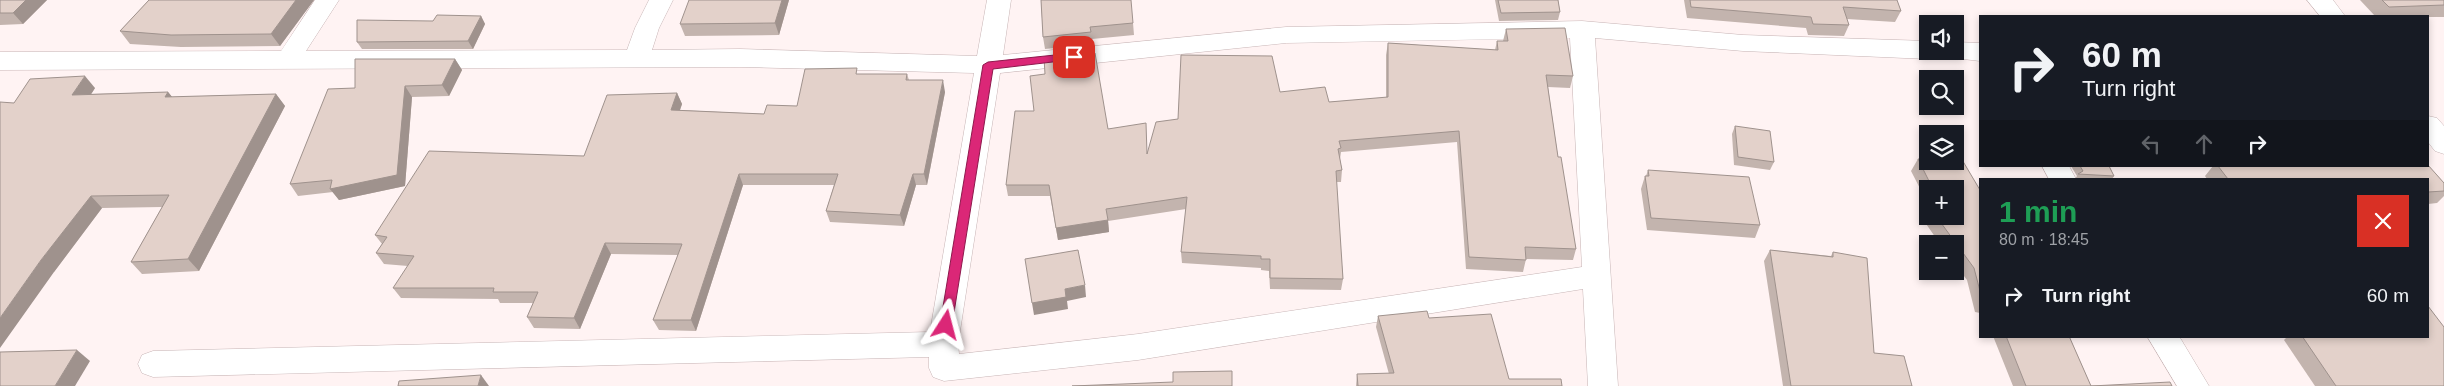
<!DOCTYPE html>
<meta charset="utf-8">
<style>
:root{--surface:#171b24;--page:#20242c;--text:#f1f3f6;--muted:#9ea1a6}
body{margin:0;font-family:Helvetica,sans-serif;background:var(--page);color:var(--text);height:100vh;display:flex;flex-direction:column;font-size:19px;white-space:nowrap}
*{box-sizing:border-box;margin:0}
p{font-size:16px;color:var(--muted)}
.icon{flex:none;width:28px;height:28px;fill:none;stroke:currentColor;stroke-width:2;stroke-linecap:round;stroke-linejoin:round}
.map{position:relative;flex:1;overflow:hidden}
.sheet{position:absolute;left:1979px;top:178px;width:450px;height:160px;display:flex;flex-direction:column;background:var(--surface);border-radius:0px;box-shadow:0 2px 8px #0003}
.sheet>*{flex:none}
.guide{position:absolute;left:1979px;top:15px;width:450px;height:152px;border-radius:0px;box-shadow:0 2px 8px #0003;background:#171b24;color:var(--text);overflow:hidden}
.tools{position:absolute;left:1919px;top:15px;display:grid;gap:10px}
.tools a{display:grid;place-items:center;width:45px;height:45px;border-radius:0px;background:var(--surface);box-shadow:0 2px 8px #0003;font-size:25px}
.pin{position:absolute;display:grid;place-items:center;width:42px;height:42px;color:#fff;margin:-21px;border-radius:10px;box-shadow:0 2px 8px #0006}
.me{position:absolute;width:55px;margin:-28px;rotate:9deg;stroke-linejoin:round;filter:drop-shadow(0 0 4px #0008)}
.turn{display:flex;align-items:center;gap:18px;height:105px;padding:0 20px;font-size:22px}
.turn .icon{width:65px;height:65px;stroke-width:2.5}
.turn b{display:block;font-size:35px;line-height:42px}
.lanes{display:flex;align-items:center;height:48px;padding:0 20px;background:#0003;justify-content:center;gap:25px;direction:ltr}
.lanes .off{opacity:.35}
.round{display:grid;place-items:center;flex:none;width:52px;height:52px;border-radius:0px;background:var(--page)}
.summary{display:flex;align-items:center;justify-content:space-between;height:85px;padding:0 20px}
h1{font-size:30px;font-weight:700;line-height:38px;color:#1e9e55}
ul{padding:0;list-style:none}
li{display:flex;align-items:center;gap:15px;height:65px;padding:0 20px}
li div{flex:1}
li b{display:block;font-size:19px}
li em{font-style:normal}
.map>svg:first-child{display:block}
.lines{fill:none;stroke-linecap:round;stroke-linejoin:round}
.minor-casing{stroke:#c7b4b5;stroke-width:1}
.minor{fill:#fff;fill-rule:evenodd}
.wall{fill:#c3b4ae}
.shaded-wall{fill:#9f928d}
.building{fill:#e3d1ca;stroke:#9f928d}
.route{fill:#db2777;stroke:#8e194d}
</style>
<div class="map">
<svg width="2444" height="386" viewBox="0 0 2444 386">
<rect width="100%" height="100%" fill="#fff3f3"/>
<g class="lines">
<defs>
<g id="minor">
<path d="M315 0H339L306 51 627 50 635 28 649 0H673L659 28 652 50 740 49 977 56 987 0H1011L1003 55 1286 27 1582 21 1743 35 1928 41V51H1940L1937 56 1928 59 1743 51 1595 38 1618 386H1588L1583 289 1138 360 944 381 933 377 929 368V357L153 377 142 373 138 364 142 355 153 351 930 332 974 73 740 67 0 70V52L281 51ZM1570 38 1582 267 1138 334 959 354 958 344 1000 73 1286 43Z"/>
<polygon points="2307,0 2333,0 2345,16 2320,16"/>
<polygon points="1955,42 1980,43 1980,61 1946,57 1943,51 1955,51"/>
<polygon points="2428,116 2437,118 2444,126 2444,154 2435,151 2428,142"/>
<polygon points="2042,166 2069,166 2076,179 2049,179"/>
<polygon points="2147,336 2179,336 2209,386 2177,386"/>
</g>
</defs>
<use href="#minor" class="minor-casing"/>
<use href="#minor" class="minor"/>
</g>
<g class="wall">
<polygon points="0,0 47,0 23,24 0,25"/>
<polygon points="149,0 314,0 280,46 181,47 130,44 120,31"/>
<polygon points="789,0 779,35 685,36 680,24"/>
<polygon points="1041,0 1133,23 1134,35 1092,39 1092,44 1045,49 1043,37"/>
<polygon points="1495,0 1558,0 1560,12 1558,20 1499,21"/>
<polygon points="1684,0 1897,0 1901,11 1895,22 1847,19 1849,25 1844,36 1808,35 1806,28 1687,18"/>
<polygon points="2360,0 2444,0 2444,17 2428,17 2428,16 2375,16"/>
<polygon points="481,16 485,24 473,49 362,49 357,42 433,21"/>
<polygon points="1506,29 1573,76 1570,88 1548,87 1558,157 1576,249 1573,260 1526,259 1523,272 1466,269 1457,142 1341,152 1340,159 1342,170 1341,182 1336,182 1343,279 1341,290 1270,289 1269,271 1261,270 1261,268 1182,263 1181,252 1186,209 1108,221 1109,232 1058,240 1050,196 1008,196 1006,185 1108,129 1147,153 1178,119 1280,92 1329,102 1386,98 1386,55 1388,43 1495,50 1497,41 1503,41"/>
<polygon points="455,59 462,70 449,96 412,97 405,186 339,200 333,192 298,196 290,184 355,88"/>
<polygon points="859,74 907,74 909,80 945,92 927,185 916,185 904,226 830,222 826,211 834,185 743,185 696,331 659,330 653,320 678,255 611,254 580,329 534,328 527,317 533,303 500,303 498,299 401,298 393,288 408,266 384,264 376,253 382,244 375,235 584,156 677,93 682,104 680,110 764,114 797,106"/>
<polygon points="95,88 91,94 168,92 172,97 276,94 285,106 199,271 142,274 131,262 162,207 102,208 54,272 14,103"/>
<polygon points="1735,126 1774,162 1770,170 1734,165 1732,134"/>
<polygon points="1918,159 1980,190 1980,313 1975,312 1967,280 1955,264 1955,244 1940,244 1922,218 1928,209 1928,216 1955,216 1955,189 1928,189 1928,204 1911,171"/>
<polygon points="2071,166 2109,166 2114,176 2112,179 2075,179 2077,176"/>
<polygon points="2213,166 2428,166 2444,183 2444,196 2437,203 2428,204 2428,179 2207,179 2205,176"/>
<polygon points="1648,170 1760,225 1755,238 1647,230 1641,189 1645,176 1646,176"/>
<polygon points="1770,250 1831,256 1833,252 1874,353 1912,386 1783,386 1764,261"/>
<polygon points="1378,316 1429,318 1509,379 1562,386 1356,386 1357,374 1389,374 1376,327"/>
<polygon points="1993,336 2069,336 2091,386 2172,386 2013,386"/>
<polygon points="2288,336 2428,336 2444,386 2315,386 2284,340"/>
</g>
<g class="shaded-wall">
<polygon points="26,0 47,0 23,24 13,13"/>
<polygon points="296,0 314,0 280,46 271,34"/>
<polygon points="782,0 789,0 779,35 775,23"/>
<polygon points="481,16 485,24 473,49 468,41"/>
<polygon points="455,59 462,70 449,96 442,85"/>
<polygon points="85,76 95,88 83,107 72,95"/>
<polygon points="943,80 945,92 927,185 924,174"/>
<polygon points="405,86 412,97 405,186 339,200 330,189"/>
<polygon points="168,92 178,104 165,97"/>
<polygon points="677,93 682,104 676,121 671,110"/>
<polygon points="276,94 285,106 199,271 188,259"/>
<polygon points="739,174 743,185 696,331 691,320"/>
<polygon points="913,174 916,185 904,226 900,215"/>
<polygon points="91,196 102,208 54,272 0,348 0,318 41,260"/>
<polygon points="1108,220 1109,232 1058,240 1056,228"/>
<polygon points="605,243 611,254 580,329 574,318"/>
<polygon points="1085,285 1086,297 1067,301 1068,309 1034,315 1032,303 1065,289"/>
<polygon points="77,350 90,361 75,386 55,386"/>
<polygon points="481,375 489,386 478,386"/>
</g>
<g class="building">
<polygon points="0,0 26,0 13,13 0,13"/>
<polygon points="149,0 296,0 271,34 171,35 120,31"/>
<polygon points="689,0 782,0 775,23 680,24"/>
<polygon points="1041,0 1131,0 1133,23 1090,27 1091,32 1043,37"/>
<polygon points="1498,0 1558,0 1560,12 1501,13"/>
<polygon points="1690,0 1897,0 1901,11 1843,7 1849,25 1813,24 1811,17 1691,7"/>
<polygon points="2382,0 2444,0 2444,5 2389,7"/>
<polygon points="437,15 481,16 468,41 357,42 357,20 433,21"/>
<polygon points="1565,28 1573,76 1546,75 1558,157 1561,157 1576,249 1525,247 1526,260 1469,257 1459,131 1339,141 1341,148 1338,149 1342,170 1336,171 1343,279 1270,278 1270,259 1261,259 1261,256 1181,252 1187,197 1106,209 1108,220 1056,228 1049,185 1006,185 1015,111 1034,111 1030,76 1045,74 1044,58 1095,53 1108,129 1146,123 1147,154 1156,122 1178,119 1181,55 1272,56 1280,92 1325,87 1329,102 1388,97 1388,43 1498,50 1497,41 1508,41 1506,29"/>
<polygon points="355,59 455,59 442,85 405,86 397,175 330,189 332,180 290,184 328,89 355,88"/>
<polygon points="857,68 856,74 907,74 906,80 943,80 924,174 913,174 900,215 826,211 838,174 739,174 691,320 653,320 682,244 605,243 574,318 527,317 538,292 493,292 494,288 393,288 414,256 376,253 387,237 375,235 429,151 584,156 607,95 677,93 671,110 764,114 767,105 797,106 805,69"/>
<polygon points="85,76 72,95 168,92 165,97 276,94 188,259 131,262 169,195 91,196 41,260 0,318 0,102 14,103 30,79"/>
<polygon points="1735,126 1770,131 1774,162 1738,157"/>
<polygon points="1955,158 1961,158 1980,190 1980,291 1974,268 1936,216 1955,216 1955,189 1933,189 1918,159 1928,159 1928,161 1955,161"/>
<polygon points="2428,165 2444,183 2444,191 2428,192 2428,179 2228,179 2218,166 2428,166"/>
<polygon points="2080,166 2109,166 2114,176 2078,174 2083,171"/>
<polygon points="1648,170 1749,177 1760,225 1651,218 1645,176 1649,176"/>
<polygon points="1078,250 1085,285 1065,289 1066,297 1032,303 1025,259"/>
<polygon points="1770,250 1833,257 1833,252 1867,258 1874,353 1904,356 1912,386 1791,386"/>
<polygon points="2428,306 2444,327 2444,386 2336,386 2302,336 2428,336"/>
<polygon points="1427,311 1429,318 1491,314 1509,379 1561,379 1562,386 1358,386 1357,374 1394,373 1378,316"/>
<polygon points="2006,336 2069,336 2091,386 2170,382 2172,386 2026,386"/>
<polygon points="77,350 55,386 0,386 0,352"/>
<polygon points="1232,371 1232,386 1072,386 1173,382 1173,372"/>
<polygon points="481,375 478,386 398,386 399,381"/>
</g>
<polygon class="route" points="1074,53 1080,57 1078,59 993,69 952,325 951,329 942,329 940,325 983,65 988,62"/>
</svg>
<div class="tools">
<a><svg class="icon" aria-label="sound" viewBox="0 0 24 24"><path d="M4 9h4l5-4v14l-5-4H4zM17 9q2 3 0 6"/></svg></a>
<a><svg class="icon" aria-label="search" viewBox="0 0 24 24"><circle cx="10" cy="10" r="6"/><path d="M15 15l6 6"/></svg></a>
<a><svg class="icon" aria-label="layers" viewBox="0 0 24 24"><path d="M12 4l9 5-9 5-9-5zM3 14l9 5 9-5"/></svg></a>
<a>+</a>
<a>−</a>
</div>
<div class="pin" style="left:1074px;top:57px;background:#d93025"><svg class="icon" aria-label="arrive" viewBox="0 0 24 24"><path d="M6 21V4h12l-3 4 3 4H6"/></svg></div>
<svg class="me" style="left:946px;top:325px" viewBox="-20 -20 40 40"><path d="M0-17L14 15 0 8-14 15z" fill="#db2777" stroke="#fff" stroke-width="4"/></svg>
<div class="guide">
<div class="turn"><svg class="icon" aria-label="right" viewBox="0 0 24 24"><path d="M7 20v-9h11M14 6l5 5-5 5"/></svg><div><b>60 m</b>Turn right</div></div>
<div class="lanes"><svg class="icon off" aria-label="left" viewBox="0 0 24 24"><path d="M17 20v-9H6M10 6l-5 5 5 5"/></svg><svg class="icon off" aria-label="ahead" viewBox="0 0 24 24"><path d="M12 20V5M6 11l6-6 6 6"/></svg><svg class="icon" aria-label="right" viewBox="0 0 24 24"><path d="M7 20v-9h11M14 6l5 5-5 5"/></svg></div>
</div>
<section class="sheet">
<div class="summary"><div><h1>1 min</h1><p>80 m · 18:45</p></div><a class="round" style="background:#d93025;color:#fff"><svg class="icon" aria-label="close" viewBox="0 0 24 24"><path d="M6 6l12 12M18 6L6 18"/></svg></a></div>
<ul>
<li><svg class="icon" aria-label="right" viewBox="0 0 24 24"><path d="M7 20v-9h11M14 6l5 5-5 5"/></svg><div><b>Turn right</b></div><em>60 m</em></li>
</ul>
</section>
</div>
